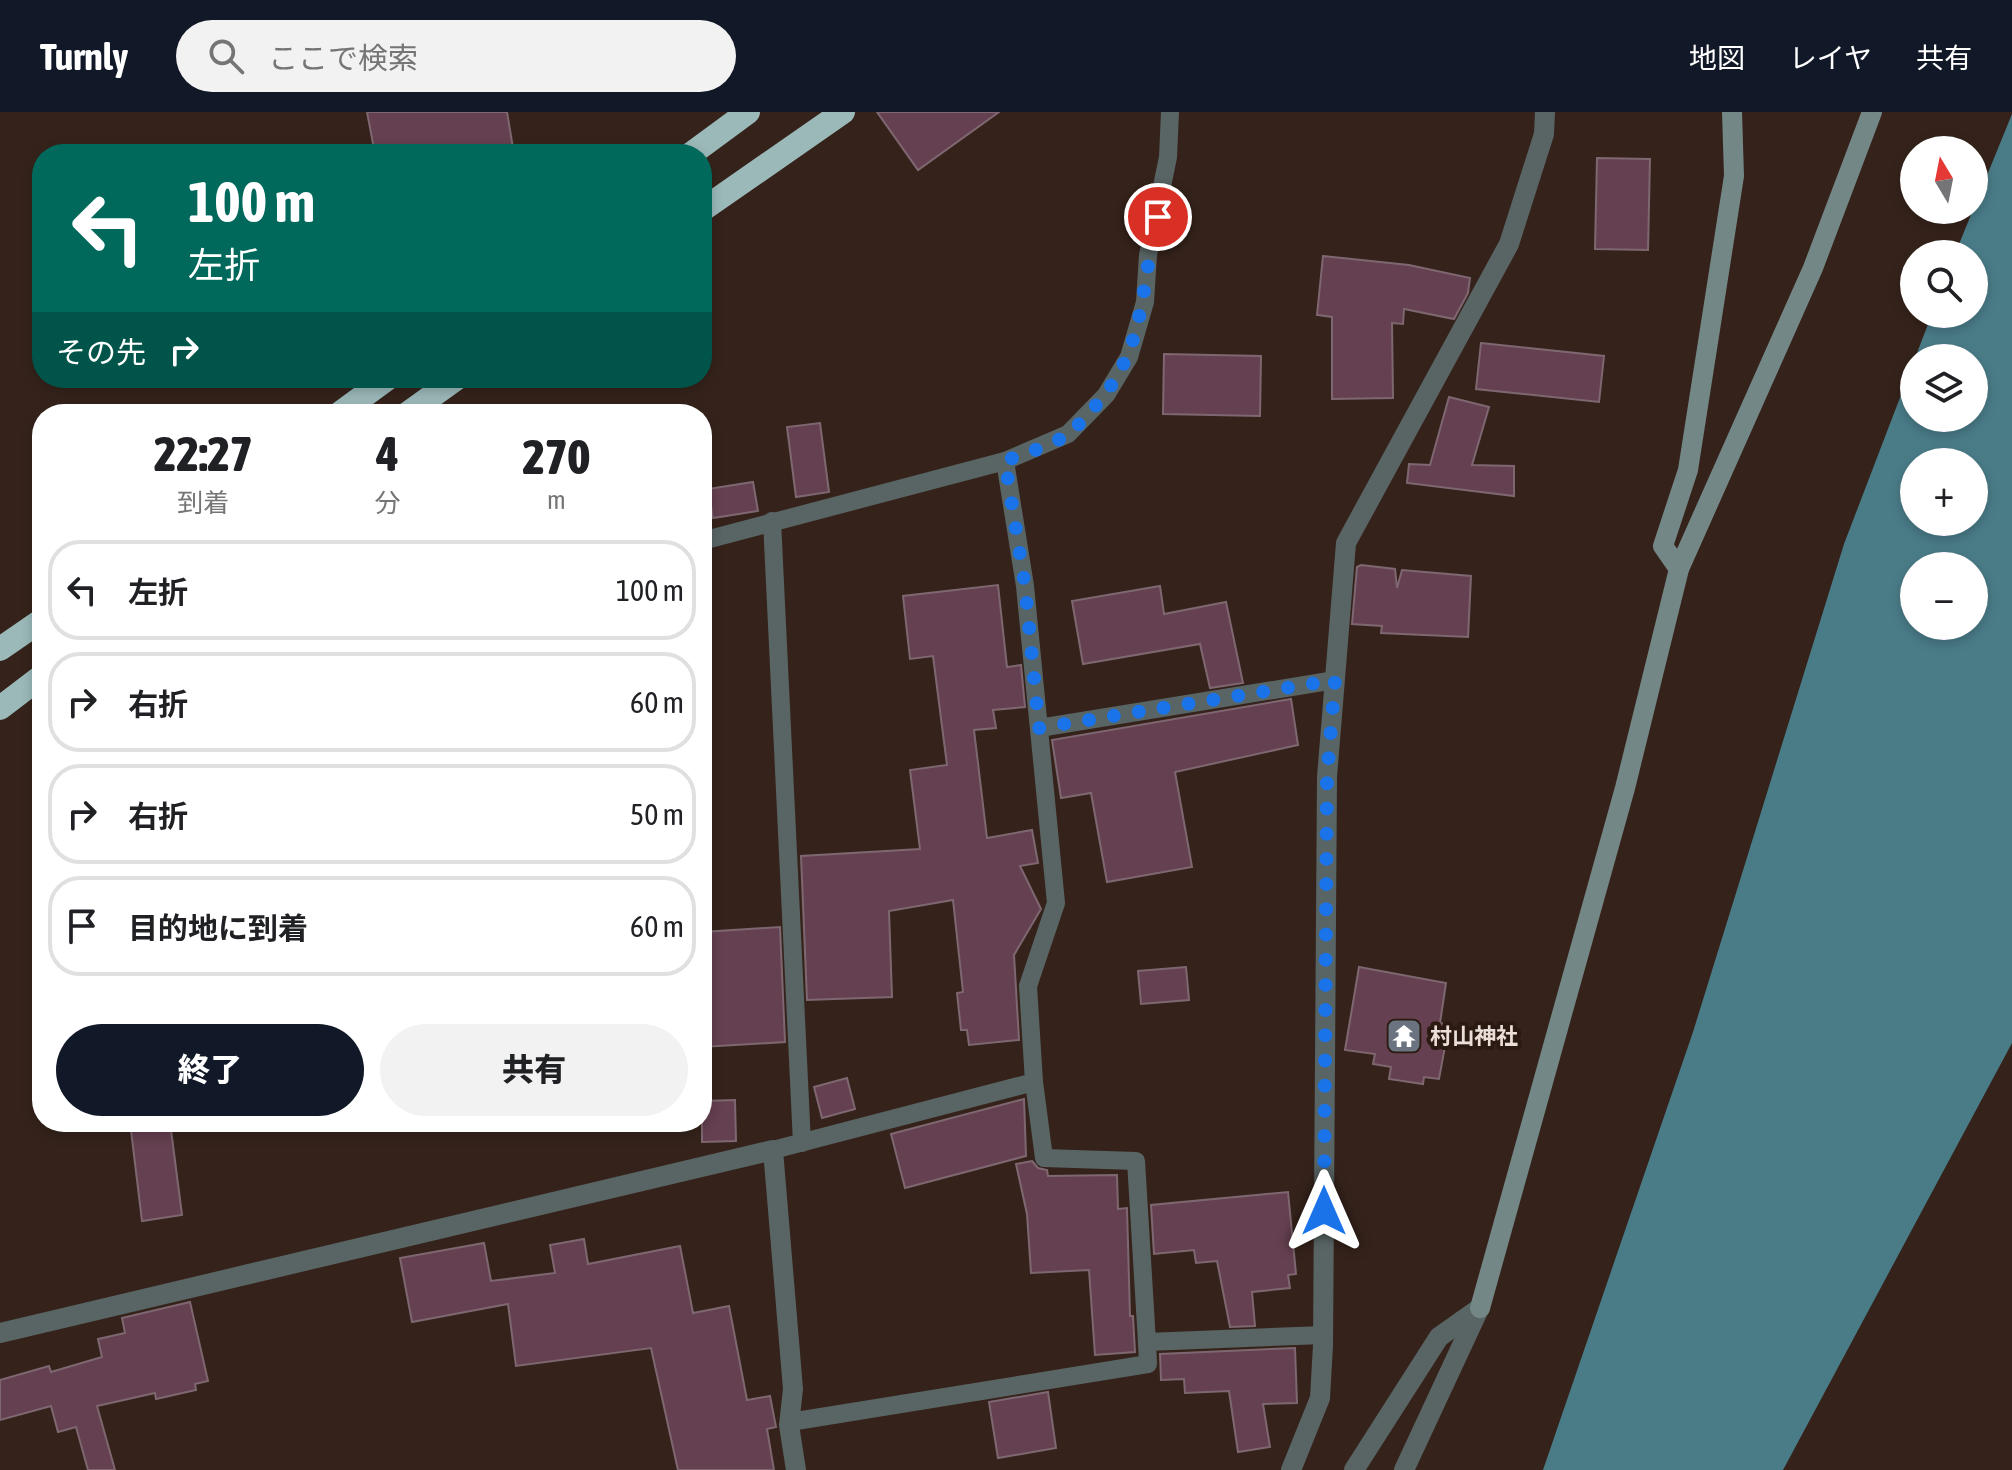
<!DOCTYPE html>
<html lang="ja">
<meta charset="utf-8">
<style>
:root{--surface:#fff;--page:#f2f2f2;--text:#202124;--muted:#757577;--line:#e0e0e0;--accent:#111827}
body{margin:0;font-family:"Asap Condensed","Noto Sans JP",sans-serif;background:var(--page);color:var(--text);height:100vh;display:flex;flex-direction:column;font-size:30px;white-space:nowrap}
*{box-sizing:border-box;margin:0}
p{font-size:26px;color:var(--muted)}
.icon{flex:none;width:44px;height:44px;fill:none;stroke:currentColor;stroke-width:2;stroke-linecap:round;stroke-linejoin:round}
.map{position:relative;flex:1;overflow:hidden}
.side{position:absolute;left:32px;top:292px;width:680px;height:728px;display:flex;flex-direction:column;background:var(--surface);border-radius:32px;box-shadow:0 4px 12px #0003}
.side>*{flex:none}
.hud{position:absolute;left:32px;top:32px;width:680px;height:244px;border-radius:32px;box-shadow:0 4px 12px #0003;background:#00695c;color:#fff;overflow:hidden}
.needle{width:52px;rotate:350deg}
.controls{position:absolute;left:1900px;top:24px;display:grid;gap:16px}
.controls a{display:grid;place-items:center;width:88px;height:88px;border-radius:50%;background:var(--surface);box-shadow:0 4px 12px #0003;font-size:40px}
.pin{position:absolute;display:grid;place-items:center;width:68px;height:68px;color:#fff;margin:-34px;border:4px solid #fff;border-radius:50%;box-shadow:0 2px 8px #0007}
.me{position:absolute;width:88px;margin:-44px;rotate:0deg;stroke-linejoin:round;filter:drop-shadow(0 0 6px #0008)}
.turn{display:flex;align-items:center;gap:28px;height:168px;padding:0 24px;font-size:36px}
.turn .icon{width:104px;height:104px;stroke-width:2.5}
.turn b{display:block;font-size:56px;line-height:68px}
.then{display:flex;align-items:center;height:76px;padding:0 24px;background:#0003;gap:16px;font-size:30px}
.eta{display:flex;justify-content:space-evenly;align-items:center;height:136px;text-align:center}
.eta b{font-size:48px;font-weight:800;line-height:56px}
.button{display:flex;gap:16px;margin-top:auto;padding:16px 24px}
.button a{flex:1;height:92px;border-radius:48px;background:var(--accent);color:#fff;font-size:32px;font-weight:800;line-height:92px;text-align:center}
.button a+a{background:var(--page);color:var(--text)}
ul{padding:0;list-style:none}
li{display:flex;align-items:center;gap:24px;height:100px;margin:0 16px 12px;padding:0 8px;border:4px solid var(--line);border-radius:32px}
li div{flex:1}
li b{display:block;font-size:30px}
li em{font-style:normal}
header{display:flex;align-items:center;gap:48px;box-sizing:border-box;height:112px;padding:0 40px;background:var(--accent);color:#fff}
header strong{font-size:38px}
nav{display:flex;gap:44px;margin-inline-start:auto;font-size:28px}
.search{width:560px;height:72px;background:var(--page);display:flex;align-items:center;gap:20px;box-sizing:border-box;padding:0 28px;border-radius:44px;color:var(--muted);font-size:30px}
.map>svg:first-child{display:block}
.water{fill:#4a7c88;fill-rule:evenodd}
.building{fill:#654050;stroke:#7e6770;stroke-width:2}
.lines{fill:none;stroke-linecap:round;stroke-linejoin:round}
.lane{stroke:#596565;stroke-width:18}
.street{stroke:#596565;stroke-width:20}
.secondary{stroke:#748787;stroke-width:20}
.highway{stroke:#9cb9ba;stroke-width:24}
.route{stroke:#1a73e8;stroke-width:14;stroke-dasharray:0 25.2}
.labels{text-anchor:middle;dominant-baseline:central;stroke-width:8;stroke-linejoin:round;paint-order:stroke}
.poi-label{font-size:22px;font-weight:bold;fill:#ebded9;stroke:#2b1a12;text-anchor:start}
</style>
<header>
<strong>Turnly</strong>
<div class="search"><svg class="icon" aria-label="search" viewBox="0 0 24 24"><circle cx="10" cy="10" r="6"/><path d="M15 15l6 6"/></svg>ここで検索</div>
<nav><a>地図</a><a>レイヤ</a><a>共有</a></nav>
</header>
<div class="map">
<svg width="2012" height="1358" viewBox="0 0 2012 1358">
<rect width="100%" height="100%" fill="#35231b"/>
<path class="water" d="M2012 2V931L1783 1358H1543L1693 920 1844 432 1914 249V306H1974V246H1915L1932 202H1974V142H1955ZM1914 350H1974V410H1914ZM1914 454H1974V514H1914Z"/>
<g class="building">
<polygon points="367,0 507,0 514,42 375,42"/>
<polygon points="877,0 999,0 918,58"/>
<polygon points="1597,46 1650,47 1648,138 1595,137"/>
<polygon points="1323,144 1409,153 1470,166 1468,181 1454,207 1404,197 1403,212 1392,211 1393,286 1332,287 1332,205 1317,203"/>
<polygon points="1481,231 1604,244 1599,290 1476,277"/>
<polygon points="1164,242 1261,244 1260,304 1163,302"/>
<polygon points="1449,285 1489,295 1472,353 1514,354 1514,384 1407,371 1409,352 1430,353"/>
<polygon points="820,311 829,380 796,385 787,315"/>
<polygon points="753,370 758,399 713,406 708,377"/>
<polygon points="1361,453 1395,457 1397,476 1402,458 1471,464 1468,525 1381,521 1382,514 1352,512 1357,455"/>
<polygon points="998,473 1007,555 1021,553 1025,595 993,598 996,616 974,618 987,726 1032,718 1038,751 1020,754 1041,797 1014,843 1019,928 969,933 967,918 961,918 957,881 963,880 953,788 889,799 892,885 807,888 801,744 920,737 910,658 947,653 933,544 910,547 903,484"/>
<polygon points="1160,474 1164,502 1226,490 1243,571 1210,576 1200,532 1083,552 1072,489"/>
<polygon points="1291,587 1298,633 1175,660 1192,755 1107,770 1091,681 1061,686 1052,628"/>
<polygon points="780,815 785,930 702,935 702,820"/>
<polygon points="1186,855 1189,888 1141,892 1138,859"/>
<polygon points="1359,855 1446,871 1440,911 1449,913 1439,967 1424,965 1423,972 1389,967 1391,955 1373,952 1375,942 1345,938"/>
<polygon points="847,966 855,997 822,1006 814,975"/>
<polygon points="1024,987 1026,1044 905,1076 891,1022"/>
<polygon points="735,988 736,1029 702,1030 702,989"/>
<polygon points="130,1010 170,1010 182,1103 142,1109"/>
<polygon points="1032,1049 1038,1056 1047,1058 1048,1064 1117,1063 1118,1097 1127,1096 1130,1204 1133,1204 1135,1240 1095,1243 1089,1158 1031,1161 1027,1102 1016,1052"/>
<polygon points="1288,1080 1296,1162 1288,1163 1290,1176 1252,1180 1255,1214 1230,1215 1217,1149 1196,1151 1194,1138 1154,1142 1151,1093"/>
<polygon points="584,1127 588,1152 680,1134 693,1201 729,1194 747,1288 770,1284 776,1315 767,1317 774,1358 678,1358 651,1236 516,1254 508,1192 412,1210 400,1146 484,1131 491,1169 555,1161 550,1133"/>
<polygon points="190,1190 208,1269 195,1272 196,1278 156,1287 155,1281 97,1294 115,1358 88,1358 76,1315 58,1320 51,1294 0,1308 0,1268 49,1254 51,1260 102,1245 98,1227 125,1221 122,1206"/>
<polygon points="1295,1236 1297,1291 1263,1292 1270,1335 1238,1340 1229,1279 1185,1281 1184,1267 1161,1268 1160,1242"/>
<polygon points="1048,1280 1056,1336 998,1346 989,1290"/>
</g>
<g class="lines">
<g class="lane">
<polyline points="1005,349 1025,474 1056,791 1028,874 1034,970"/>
<polyline points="772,409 802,1031"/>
<polyline points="702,429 1005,349 1068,322 1106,283 1129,245 1145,190 1148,143 1168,45 1170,0"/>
<polyline points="1039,616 1335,568"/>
<polyline points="773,1038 1034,970 1044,1046 1136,1049 1147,1230"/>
<polyline points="790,1310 1148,1252 1147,1230 1323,1223"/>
</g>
<g class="street">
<polyline points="0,1221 773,1038 793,1277 789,1313 796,1358"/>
<polyline points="1291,1358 1320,1286 1323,1233 1327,665 1346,431 1509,132 1544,22 1545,0"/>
<polyline points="1354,1358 1439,1225 1480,1196"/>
<polyline points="1404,1358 1478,1199"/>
</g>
<g class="secondary">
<polyline points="1679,457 1663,434 1688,358 1734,64 1732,0"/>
<polyline points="1480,1196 1625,676 1679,457 1813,156 1872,0"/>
</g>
<g class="highway">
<polyline points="691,42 748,0"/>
<polyline points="702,98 843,0"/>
<polyline points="339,302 388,266"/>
<polyline points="407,302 457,266"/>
<polyline points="0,537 42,508"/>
<polyline points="0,596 42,564"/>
</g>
</g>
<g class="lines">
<path class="route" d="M1158 105C1138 180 1149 237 1090 300 1083 307 1076 317 1068 322 1051 334 1025 341 1005 349L1025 474 1039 616 1335 568 1327 665 1324 1099"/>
</g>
<defs>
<symbol id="temple-square" viewBox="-11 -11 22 22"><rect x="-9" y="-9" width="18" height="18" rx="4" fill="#6b7280" stroke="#2b1a12"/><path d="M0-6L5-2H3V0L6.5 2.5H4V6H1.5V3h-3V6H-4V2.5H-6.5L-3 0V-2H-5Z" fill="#fff"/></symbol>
</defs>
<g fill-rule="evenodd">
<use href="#temple-square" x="1384" y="904" width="40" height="40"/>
</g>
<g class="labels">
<g class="poi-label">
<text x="1430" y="924">村山神社</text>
</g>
</g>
</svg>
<div class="controls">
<a><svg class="needle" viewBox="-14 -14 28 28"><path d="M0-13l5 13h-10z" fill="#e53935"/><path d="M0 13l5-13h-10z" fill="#757577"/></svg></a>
<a><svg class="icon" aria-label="search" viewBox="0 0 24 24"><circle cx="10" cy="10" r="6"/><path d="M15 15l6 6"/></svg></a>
<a><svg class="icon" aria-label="layers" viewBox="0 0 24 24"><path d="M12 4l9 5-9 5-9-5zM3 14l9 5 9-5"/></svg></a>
<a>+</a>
<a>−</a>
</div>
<div class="pin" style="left:1158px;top:105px;background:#d93025"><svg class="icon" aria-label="arrive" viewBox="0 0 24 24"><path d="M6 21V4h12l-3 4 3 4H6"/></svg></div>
<svg class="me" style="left:1324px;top:1099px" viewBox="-20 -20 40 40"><path d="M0-17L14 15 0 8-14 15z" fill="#1a73e8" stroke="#fff" stroke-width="4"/></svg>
<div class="hud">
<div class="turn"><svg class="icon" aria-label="left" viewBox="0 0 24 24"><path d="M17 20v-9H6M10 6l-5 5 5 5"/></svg><div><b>100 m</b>左折</div></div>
<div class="then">その先<svg class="icon" aria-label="right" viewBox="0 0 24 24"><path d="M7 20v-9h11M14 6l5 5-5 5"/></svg></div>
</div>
<section class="side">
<div class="eta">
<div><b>22:27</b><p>到着</p></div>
<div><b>4</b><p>分</p></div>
<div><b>270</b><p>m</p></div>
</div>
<ul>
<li><svg class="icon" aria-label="left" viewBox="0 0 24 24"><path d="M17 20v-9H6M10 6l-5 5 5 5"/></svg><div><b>左折</b></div><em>100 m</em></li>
<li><svg class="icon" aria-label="right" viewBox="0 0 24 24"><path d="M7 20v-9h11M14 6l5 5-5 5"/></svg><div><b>右折</b></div><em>60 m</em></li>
<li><svg class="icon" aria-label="right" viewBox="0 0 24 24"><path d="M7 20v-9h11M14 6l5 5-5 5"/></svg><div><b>右折</b></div><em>50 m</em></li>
<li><svg class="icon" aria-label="arrive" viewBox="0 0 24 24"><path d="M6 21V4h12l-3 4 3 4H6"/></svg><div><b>目的地に到着</b></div><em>60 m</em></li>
</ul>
<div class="button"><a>終了</a><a>共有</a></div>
</section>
</div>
